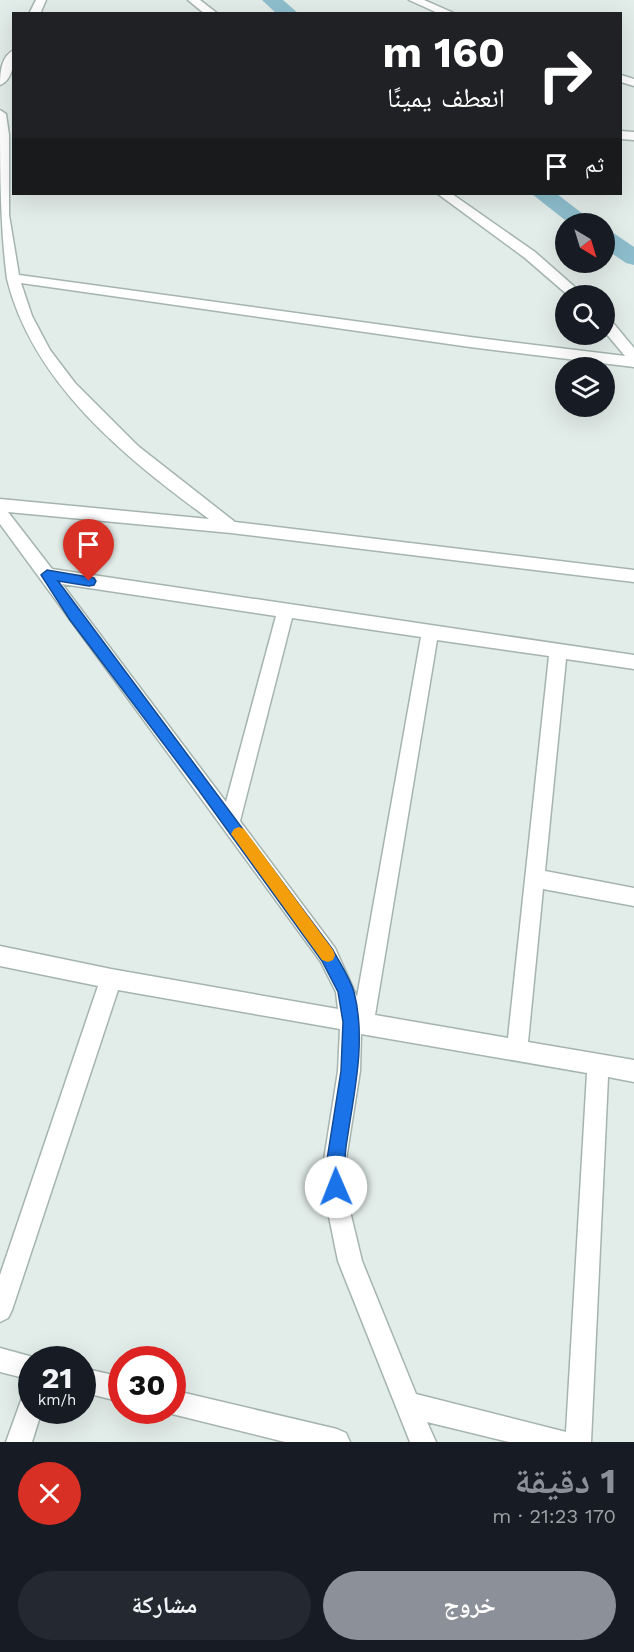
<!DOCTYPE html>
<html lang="ar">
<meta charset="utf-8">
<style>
:root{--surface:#171b24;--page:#242831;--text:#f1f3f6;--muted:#9ea1a6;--accent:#8c9099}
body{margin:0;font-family:"Work Sans","Noto Naskh Arabic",sans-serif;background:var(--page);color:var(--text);direction:rtl;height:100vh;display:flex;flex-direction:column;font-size:22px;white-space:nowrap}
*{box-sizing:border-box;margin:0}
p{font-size:20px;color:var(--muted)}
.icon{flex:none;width:33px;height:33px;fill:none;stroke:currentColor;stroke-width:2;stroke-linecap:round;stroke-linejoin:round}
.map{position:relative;height:1442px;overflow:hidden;direction:ltr}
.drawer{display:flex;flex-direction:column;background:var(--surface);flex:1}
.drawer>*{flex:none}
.top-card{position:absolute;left:12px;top:12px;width:610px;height:183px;border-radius:0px;box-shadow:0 6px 24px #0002;direction:rtl;background:#202124;color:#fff;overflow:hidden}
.needle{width:39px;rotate:142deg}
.tools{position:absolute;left:555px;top:213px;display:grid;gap:12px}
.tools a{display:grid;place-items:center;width:60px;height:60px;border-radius:50%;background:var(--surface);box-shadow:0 6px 24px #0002;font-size:30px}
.speed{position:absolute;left:18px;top:1346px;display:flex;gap:12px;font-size:30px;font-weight:700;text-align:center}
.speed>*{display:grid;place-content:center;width:78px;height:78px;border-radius:50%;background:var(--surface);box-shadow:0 6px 24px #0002;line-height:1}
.speed small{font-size:15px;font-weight:400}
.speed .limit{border:9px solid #d22;background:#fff;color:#111}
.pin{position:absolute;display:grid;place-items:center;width:51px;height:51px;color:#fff;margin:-62px -26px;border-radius:50% 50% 50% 0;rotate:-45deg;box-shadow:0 0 6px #0007}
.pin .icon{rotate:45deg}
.me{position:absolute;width:66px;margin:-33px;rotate:359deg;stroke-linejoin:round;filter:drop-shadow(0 0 4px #0008)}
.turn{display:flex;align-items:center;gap:21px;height:126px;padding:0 18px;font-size:27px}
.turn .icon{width:78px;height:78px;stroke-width:2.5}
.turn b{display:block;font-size:42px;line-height:51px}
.then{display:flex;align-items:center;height:57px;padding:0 18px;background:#0003;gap:12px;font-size:22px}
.round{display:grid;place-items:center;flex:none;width:63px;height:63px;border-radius:32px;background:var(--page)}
.head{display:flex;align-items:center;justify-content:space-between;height:102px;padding:0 18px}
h1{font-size:36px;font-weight:700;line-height:45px;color:var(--accent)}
.action{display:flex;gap:12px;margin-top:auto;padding:12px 18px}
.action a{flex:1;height:69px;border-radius:36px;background:var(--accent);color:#fff;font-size:24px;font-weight:700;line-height:69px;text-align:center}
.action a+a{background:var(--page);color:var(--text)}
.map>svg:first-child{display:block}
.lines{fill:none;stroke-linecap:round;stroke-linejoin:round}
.canal{fill:#8ebecd;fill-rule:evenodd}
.minor-casing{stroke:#a5b4af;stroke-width:3}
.minor{fill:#fff;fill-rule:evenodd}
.route{fill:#1a73e8;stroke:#114b97;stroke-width:1.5}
.slow{fill:#f59e0b}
</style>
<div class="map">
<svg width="634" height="1442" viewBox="0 0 634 1442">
<rect width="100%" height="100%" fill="#e2ece8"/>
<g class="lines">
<g class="canal">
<polygon points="262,0 283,0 299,14 277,14"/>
<polygon points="532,194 557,194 596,224 570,224"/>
<polygon points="604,230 612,232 634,247 634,265 626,263 604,248"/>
</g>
<defs>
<g id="minor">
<polygon points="36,0 46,0 40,14 29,14"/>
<polygon points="188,0 200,0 218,14 205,14"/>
<polygon points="409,0 424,0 456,14 440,14"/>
<path d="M14 50C14 62 13 80 0 85 0 73 1 56 14 50Z"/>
<polygon points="621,75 634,79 634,86 621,82"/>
<path d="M0 110 6 114 9 135V215L19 275 470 337 625 356 604 331V317L609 318 634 348V367L470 347 21 283 32 316 50 350 75 383 138 446 235 522 634 570V582L231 533 8 512 52 569 634 655V669L566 659 545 871 634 888V906L543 889 528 1042 634 1060V1082L608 1077 591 1442H509L427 1422 436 1442H410L338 1261 327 1207 323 1166 338 1071 340 1029 118 990 12 1310 8 1318 0 1322V1275L98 986 0 966V946L111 969 338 1009 336 992 321 962 0 524V499L209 519C126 458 33 384 7 279 0 225 0 165 0 110ZM62 584 276 616 226 802ZM292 618 421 637 357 997 335 948 240 821ZM437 640 549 656 508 1038 375 1015ZM361 1034 587 1073 566 1432 416 1394 362 1261 349 1207 345 1166 360 1071Z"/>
<polygon points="621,131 634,132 634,140 621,139"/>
<polygon points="438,194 452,194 535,252 585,296 569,296 525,258"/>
<polygon points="0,1348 40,1359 32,1359 32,1380 0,1372"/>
<polygon points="82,1368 122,1377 122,1402 82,1392"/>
<polygon points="172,1390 337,1429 346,1433 350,1442 285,1442 172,1414 163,1410 172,1410"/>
<polygon points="32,1392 32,1410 42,1410 32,1442 6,1442 23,1395"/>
</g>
</defs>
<use href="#minor" class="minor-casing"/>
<use href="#minor" class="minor"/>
</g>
<path class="route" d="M47 570 94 578 96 581 94 585 89 586 58 581 333 950C340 963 350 978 354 992 367 1042 353 1097 346 1147 344 1160 346 1184 342 1193L336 1195 330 1193 326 1166 341 1071 343 1022 338 992 322 961 197 788 70 620 41 575Z"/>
<polygon class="slow" points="239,827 244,829 333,950 335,955 333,960 328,962 322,960 234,838 231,834 234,829"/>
</svg>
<div class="tools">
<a><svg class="needle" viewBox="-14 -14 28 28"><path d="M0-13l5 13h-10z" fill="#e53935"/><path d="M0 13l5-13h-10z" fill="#9ea1a6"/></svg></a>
<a><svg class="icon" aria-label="search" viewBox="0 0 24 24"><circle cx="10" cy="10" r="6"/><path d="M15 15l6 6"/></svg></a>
<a><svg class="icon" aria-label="layers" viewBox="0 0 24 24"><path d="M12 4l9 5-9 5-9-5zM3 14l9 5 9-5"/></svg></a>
</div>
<div class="speed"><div>21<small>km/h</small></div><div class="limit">30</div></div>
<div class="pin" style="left:89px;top:581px;background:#d93025"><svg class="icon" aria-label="arrive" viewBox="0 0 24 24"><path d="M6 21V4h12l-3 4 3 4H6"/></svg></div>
<svg class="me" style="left:336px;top:1187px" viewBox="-20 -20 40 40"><circle r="19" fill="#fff"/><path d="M0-13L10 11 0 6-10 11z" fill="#1a73e8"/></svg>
<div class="top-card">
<div class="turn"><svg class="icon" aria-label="right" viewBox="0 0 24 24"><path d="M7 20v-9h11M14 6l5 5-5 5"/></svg><div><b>160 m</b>انعطف يمينًا</div></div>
<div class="then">ثم<svg class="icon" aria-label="arrive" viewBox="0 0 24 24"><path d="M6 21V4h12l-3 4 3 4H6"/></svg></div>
</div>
</div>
<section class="drawer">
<div class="head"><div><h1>1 دقيقة</h1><p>170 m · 21:23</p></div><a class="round" style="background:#d93025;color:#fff"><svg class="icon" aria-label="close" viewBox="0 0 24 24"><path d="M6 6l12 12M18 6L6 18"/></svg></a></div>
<div class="action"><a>خروج</a><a>مشاركة</a></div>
</section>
